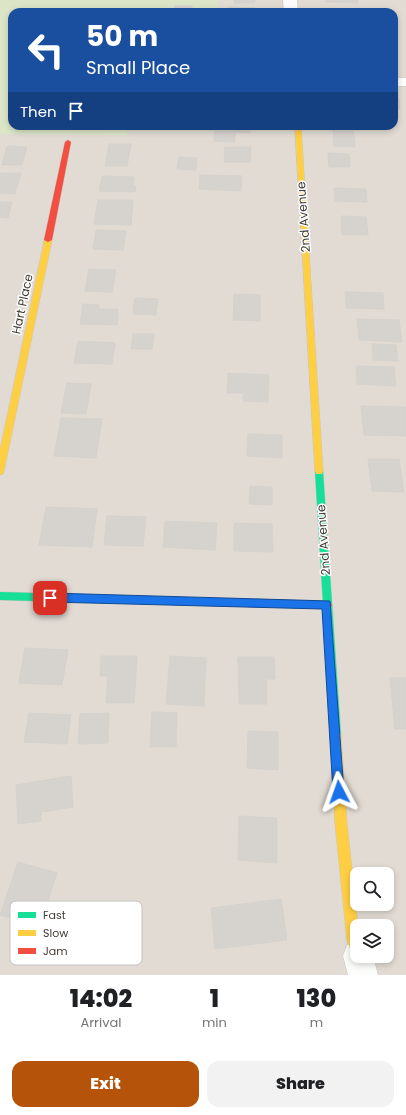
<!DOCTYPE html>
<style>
:root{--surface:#fff;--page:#f2f2f2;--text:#202124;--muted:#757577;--accent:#b45309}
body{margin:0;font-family:Poppins,sans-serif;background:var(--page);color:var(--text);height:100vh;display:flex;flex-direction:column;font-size:15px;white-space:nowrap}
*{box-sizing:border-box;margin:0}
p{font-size:13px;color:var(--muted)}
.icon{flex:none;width:22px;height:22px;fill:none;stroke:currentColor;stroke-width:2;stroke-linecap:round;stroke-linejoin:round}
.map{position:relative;height:975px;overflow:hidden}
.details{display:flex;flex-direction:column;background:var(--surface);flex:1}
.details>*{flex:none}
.top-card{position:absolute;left:8px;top:8px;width:390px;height:122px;border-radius:12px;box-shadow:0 2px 6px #0003;background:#1a4fa0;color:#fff;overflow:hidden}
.controls{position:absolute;left:350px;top:867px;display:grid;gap:8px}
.controls a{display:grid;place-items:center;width:44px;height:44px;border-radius:8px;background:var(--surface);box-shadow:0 2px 6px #0003;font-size:20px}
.pin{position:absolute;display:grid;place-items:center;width:34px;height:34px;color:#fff;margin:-17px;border-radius:8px;box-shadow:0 2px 6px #0006}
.me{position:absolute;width:44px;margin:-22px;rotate:356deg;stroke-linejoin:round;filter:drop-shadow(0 0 3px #0008)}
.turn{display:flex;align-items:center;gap:14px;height:84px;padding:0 12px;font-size:18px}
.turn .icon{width:52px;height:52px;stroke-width:2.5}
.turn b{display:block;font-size:28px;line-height:34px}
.then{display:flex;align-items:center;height:38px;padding:0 12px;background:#0003;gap:8px;font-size:15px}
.eta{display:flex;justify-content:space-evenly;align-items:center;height:68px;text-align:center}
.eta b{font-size:24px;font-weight:800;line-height:28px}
.cta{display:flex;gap:8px;margin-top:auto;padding:8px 12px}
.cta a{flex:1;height:46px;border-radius:12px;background:var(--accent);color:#fff;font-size:16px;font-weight:800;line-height:46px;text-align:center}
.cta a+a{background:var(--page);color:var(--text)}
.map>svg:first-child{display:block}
.residential{fill:#e1dbd3;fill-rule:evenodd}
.green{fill:#dce6c7}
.building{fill:#d6d3cf;stroke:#d5d1cc}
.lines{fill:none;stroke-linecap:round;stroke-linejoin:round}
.street-casing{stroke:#c9c6c2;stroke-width:1}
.fast-casing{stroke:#ccc6be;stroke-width:1}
.slow-casing{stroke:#ccc6be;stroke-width:1}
.jam-casing{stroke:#ccc6be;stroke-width:1}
.street{fill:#fcfcfb;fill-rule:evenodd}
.fast{fill:#16e098;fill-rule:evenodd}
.slow{fill:#ffcf43;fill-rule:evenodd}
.jam{fill:#f24e42;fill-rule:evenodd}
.route{fill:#1a73e8;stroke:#114b97}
.labels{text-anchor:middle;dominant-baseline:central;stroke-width:3;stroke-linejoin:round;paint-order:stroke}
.street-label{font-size:12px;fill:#413b34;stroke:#fff}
.key{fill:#fff;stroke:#c6c4c2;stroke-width:1}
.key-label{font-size:11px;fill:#413b34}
</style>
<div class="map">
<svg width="406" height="975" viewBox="0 0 406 975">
<rect width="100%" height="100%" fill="#edeae6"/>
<path class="residential" d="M0 0H406V975H0ZM12 12H394V126H12ZM357 874H387V904H357ZM357 926H387V956H357Z"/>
<polygon class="green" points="0,0 218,0 218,12 12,12 12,126 128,126 127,135 0,134"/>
<g class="building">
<rect x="234" y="0" width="21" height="3"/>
<polygon points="326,0 358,0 358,3 326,2"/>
<polygon points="175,6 192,6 192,12 174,12"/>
<polygon points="228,7 255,8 255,12 228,12"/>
<polygon points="394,98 399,98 400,109 394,109"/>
<polygon points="215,126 250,126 250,133 235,132 235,142 214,141"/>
<polygon points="333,129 353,129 355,147 334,146"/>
<polygon points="109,144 131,144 127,166 105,166"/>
<polygon points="7,146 27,147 22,165 2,165"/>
<polygon points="225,147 251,147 250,162 224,162"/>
<polygon points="328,153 349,154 350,167 329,167"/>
<polygon points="179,157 197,158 196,170 177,169"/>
<polygon points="1,173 21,173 15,194 0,193"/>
<polygon points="200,175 242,176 241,191 199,189"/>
<polygon points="102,176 134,177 133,186 136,186 135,192 99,191"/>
<polygon points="334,188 366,189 367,202 335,201"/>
<polygon points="98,200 133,200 131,225 94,224"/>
<polygon points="0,202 12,202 8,218 0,217"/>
<polygon points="341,216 366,217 368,235 342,235"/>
<polygon points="96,230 126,231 123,250 93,249"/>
<polygon points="89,269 116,270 112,292 85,291"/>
<polygon points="345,292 383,293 384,309 346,308"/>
<polygon points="234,294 260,295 260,321 233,320"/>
<polygon points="135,298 158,299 156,315 133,314"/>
<polygon points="83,304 99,305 99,309 118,309 117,325 80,324"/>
<polygon points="357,319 399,320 402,342 359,340"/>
<polygon points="133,334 154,334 152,349 131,349"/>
<polygon points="78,341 115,343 112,364 74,363"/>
<polygon points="372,344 396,345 398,361 373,360"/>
<polygon points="356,366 394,367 396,386 357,384"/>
<polygon points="228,373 269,375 268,402 243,401 243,393 227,393"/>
<polygon points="67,383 91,384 86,414 61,413"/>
<polygon points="361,406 406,407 406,436 364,435"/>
<polygon points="61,418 102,419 96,458 54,456"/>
<polygon points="248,434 282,435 282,458 247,456"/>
<polygon points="368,459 399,459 404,492 372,491"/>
<polygon points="250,486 272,487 272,505 249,504"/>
<polygon points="46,507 97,509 92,547 39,545"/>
<polygon points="107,516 146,517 143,546 104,545"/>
<polygon points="165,521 217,523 215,550 163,547"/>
<polygon points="234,523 272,524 273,552 234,551"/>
<polygon points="25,648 68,650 62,685 19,683"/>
<polygon points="101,656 137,656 134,703 106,703 108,676 100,676"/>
<polygon points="170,656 206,658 204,706 166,704"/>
<polygon points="238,657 274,657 275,679 266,679 267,704 239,704"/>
<polygon points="390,678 406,678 406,729 395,729"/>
<polygon points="152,712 177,713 176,747 150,747"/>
<polygon points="29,713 71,715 67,744 24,742"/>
<polygon points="109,713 108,743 78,744 80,714"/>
<polygon points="248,731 278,732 278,770 247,768"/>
<polygon points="71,776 73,807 41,812 41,821 18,824 16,785"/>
<polygon points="239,816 277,818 277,863 238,860"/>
<polygon points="18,862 57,873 39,927 0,915"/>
<polygon points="281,899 287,940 215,949 211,908"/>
</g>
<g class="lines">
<defs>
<g id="street">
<polygon points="283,0 297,0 298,12 284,12"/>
<rect x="394" y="78" width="12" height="8"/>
<polygon points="357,941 357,956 373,956 378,975 348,975 343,956 347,945"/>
</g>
<g id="fast">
<polygon points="319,467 322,468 323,471 341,736 340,740 336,741 332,740 331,736 315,471 316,468"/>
<polygon points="0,592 211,598 214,599 216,602 214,605 211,606 0,600"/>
</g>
<g id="slow">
<polygon points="295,126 301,126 323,471 322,474 316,474 315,471"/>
<polygon points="45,238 51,238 52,240 4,471 3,474 0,475 0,450"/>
<polygon points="336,731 340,732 341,736 347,823 358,926 357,956 362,956 357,959 353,957 347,940 335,823 331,736 332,732"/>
</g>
<g id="jam">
<polygon points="68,140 71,142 52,240 48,242 44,240 65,142"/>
<polygon points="211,598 327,601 330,602 332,605 330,608 327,609 211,606 208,605 206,602 208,599"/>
</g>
</defs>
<use href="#street" class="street-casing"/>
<use href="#fast" class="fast-casing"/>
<use href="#slow" class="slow-casing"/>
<use href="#jam" class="jam-casing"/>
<use href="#street" class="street"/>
<use href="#fast" class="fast"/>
<use href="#slow" class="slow"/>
<use href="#jam" class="jam"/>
</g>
<polygon class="route" points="50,593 330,601 344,792 343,795 339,797 335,795 333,792 322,609 50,602 45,598"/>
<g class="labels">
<g class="street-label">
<text transform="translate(303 217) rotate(-94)">2nd Avenue</text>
<text transform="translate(22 304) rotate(-78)">Hart Place</text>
<text transform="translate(323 540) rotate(-94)">2nd Avenue</text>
</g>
</g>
<rect x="10" y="901" width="132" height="64" rx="6" class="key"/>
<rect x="18" y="912" width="18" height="6" fill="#16e098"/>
<rect x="18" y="930" width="18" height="6" fill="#ffcf43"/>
<rect x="18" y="948" width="18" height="6" fill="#f24e42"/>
<g class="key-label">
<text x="43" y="919">Fast</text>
<text x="43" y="937">Slow</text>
<text x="43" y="955">Jam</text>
</g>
</svg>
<div class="controls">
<a><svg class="icon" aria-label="search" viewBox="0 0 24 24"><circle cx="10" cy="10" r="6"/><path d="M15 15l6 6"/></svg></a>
<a><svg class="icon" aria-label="layers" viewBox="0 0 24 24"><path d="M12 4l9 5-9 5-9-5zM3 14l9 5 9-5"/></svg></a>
</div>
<div class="pin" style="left:50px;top:598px;background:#d93025"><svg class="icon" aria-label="arrive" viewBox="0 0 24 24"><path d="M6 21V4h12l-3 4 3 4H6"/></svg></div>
<svg class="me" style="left:339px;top:792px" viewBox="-20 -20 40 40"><path d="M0-17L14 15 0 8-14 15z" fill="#1a73e8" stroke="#fff" stroke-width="4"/></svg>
<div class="top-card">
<div class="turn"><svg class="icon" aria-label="left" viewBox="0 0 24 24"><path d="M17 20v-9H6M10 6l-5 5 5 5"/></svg><div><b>50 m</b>Small Place</div></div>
<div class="then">Then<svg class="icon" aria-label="arrive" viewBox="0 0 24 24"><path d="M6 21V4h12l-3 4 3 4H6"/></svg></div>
</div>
</div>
<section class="details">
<div class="eta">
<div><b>14:02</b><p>Arrival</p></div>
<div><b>1</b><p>min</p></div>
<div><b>130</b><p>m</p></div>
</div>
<div class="cta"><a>Exit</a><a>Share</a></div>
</section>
